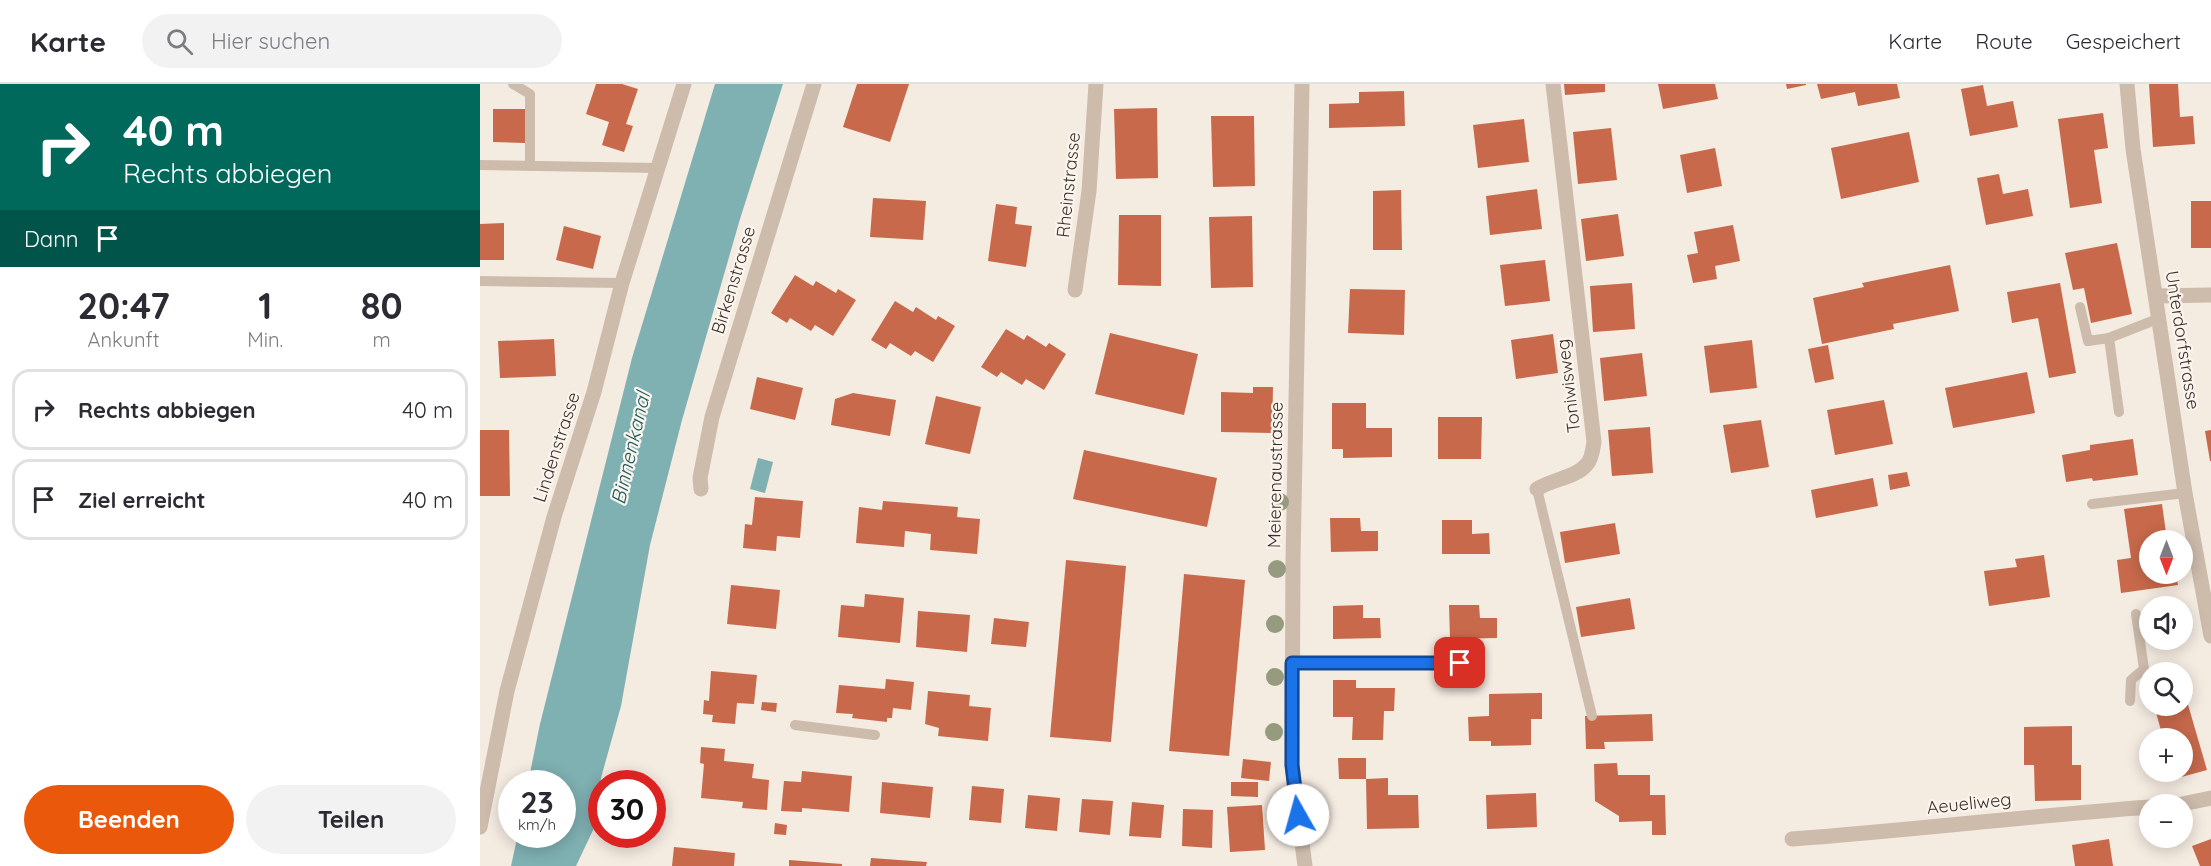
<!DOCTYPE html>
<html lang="de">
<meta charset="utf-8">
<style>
:root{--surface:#fff;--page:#f2f2f3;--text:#2b2b33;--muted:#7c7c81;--line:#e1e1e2;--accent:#ea580c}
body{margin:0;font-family:Quicksand,sans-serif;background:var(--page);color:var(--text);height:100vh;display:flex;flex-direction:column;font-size:22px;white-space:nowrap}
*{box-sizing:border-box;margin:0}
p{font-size:20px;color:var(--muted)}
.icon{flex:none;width:33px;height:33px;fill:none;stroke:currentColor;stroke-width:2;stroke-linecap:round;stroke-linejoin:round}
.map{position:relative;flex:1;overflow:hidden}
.sheet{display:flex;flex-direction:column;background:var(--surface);width:480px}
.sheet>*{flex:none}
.banner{background:#00695c;color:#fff;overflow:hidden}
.needle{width:39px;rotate:180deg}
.controls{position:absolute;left:1659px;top:446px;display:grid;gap:12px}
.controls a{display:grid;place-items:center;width:54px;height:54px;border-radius:50%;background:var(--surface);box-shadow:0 3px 15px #0003;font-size:30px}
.speed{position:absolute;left:18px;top:686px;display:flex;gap:12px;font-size:30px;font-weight:700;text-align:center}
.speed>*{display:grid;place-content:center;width:78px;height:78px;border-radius:50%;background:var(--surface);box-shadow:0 3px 15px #0003;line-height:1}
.speed small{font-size:15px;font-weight:400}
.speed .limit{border:9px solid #d22;background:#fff;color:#111}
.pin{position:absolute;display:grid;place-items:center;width:51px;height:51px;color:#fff;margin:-26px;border-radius:12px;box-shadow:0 3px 9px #0006}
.me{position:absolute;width:66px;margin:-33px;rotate:353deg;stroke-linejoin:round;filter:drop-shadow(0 0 4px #0008)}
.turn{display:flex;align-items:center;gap:21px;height:126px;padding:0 24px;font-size:27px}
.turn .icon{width:78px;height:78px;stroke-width:2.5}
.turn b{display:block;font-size:42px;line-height:51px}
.then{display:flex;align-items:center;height:57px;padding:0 24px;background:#0003;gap:12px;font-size:22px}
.eta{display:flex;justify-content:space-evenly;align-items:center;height:102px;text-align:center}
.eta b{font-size:36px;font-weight:700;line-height:42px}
.primary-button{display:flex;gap:12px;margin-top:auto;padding:12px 24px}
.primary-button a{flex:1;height:69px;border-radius:36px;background:var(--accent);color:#fff;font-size:24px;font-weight:700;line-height:69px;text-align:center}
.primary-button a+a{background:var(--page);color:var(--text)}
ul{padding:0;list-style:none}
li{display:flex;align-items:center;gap:18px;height:81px;margin:0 12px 9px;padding:0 12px;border:3px solid var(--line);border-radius:18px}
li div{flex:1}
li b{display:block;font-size:22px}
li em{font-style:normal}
header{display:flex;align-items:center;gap:36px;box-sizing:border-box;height:84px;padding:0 30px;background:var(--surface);border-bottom:2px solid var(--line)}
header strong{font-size:28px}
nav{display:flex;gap:33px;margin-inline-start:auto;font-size:21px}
.search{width:420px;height:54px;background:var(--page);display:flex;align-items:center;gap:15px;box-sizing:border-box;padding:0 21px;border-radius:33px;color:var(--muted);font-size:22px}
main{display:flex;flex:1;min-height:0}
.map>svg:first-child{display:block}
.water{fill:#7fb0b2}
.building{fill:#c8694b}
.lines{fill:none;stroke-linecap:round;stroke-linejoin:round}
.service{stroke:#cdbbac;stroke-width:10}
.minor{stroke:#cdbbac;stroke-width:15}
.tree{fill:#969b7f}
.route-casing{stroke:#114b97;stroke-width:15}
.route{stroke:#1a73e8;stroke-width:10}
.labels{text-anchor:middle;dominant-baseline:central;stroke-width:4.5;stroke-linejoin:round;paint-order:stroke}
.street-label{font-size:18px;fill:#3b302b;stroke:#fbf5ee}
.water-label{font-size:20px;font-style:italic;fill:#1f5a5e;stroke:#fbf5ee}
</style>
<header>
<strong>Karte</strong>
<div class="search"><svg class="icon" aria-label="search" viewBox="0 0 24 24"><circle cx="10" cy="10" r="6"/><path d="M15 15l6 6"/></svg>Hier suchen</div>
<nav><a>Karte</a><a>Route</a><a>Gespeichert</a></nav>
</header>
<main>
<section class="sheet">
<div class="banner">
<div class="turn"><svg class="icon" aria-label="right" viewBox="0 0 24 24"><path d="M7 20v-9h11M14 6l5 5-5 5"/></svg><div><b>40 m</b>Rechts abbiegen</div></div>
<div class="then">Dann<svg class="icon" aria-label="arrive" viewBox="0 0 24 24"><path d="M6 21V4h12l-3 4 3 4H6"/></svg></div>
</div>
<div class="eta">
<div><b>20:47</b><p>Ankunft</p></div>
<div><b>1</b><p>Min.</p></div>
<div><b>80</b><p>m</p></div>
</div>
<ul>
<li><svg class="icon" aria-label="right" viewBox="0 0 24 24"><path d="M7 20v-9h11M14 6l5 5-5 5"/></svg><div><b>Rechts abbiegen</b></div><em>40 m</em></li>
<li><svg class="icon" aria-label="arrive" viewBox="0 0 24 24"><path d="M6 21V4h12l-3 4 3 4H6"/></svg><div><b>Ziel erreicht</b></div><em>40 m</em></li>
</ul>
<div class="primary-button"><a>Beenden</a><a>Teilen</a></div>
</section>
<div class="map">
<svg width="1731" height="782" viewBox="0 0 1731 782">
<rect width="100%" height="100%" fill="#f4ebe1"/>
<g class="water">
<polygon points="235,0 303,0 260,135 202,336 170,461 141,622 121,694 114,744 96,782 31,782 38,750 82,750 82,699 48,699 60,640 152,274"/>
<polygon points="278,374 293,378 285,409 270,405"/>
</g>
<g class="building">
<polygon points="116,0 142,0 158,5 146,40 153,42 144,68 122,61 129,38 106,30"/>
<polygon points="377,0 429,0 410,58 363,43"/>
<polygon points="1084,0 1125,0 1125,8 1085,11"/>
<polygon points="1178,0 1235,0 1238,15 1183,25"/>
<polygon points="1306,0 1326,0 1326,1 1307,5"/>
<polygon points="1337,0 1417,0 1420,14 1378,22 1375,8 1341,15"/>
<polygon points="1669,0 1698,0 1700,33 1713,32 1715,60 1673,63"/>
<polygon points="1503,1 1507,22 1533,17 1538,43 1490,52 1481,5"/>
<polygon points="924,7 925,42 849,44 849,20 879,19 879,8"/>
<polygon points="677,24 678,94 636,95 634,25"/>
<polygon points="13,25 46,25 45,59 13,58"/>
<polygon points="1623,29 1628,64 1614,66 1622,119 1590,124 1578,35"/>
<polygon points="731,32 774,32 775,102 733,103"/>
<polygon points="1044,35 1049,78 998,84 993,41"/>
<polygon points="1131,44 1137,96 1098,100 1093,48"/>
<polygon points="1429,48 1439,98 1361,115 1351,64"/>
<polygon points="1235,64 1242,102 1207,109 1200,71"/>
<polygon points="1519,90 1523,110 1548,105 1553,132 1506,141 1497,94"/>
<polygon points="1057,105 1062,145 1010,151 1006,112"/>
<polygon points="921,106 922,166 893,166 893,107"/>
<polygon points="393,114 446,117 443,156 390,153"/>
<rect x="1711" y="117" width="20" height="47"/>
<polygon points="516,120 537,123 535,140 552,142 546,183 508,177"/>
<polygon points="1138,130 1144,172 1106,177 1101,135"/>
<polygon points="639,131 681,131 681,202 638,201"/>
<polygon points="772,132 773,203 731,204 729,133"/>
<polygon points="24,139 24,176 0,176 0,140"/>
<polygon points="1253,141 1260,177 1235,182 1237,195 1213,199 1207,171 1218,169 1214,148"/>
<polygon points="84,142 121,152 113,185 76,176"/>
<polygon points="1637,159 1652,230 1611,239 1604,204 1593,206 1585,169"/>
<polygon points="1065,176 1070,217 1025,222 1020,181"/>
<polygon points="1470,181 1479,227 1413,240 1414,245 1342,260 1333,214 1384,203 1382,199"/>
<polygon points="315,191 333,202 336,197 356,209 358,205 376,216 353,252 335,241 331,247 310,234 307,239 291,229"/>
<polygon points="1152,199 1155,245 1113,248 1110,202"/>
<polygon points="1580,199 1596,289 1569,294 1558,234 1532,239 1527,208"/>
<polygon points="870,205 925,206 924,251 868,249"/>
<polygon points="415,217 433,228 436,223 456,236 458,232 475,242 453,278 435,267 431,272 410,259 406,265 391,256"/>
<polygon points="526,245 544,256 547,251 566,263 569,259 586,270 564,306 546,295 542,301 521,288 517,293 501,283"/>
<polygon points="630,249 718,270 704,331 615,310"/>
<polygon points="1073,250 1078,289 1036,295 1031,256"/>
<polygon points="74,255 76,292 20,294 18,257"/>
<polygon points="1272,256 1277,304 1230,309 1224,262"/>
<polygon points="1348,261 1354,295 1335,299 1328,265"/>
<polygon points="1162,269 1167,312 1124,317 1120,274"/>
<polygon points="1547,288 1555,329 1473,344 1465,304"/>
<polygon points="277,293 323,304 315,336 270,325"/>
<polygon points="773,303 793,303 792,349 741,348 741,308 773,309"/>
<polygon points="373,309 416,316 410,352 351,341 355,315"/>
<polygon points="456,312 501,323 490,370 445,360"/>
<polygon points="1404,316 1413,360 1355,371 1347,326"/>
<polygon points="852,319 886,319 886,344 912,344 912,373 863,374 863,365 852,365"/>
<polygon points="958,333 1002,333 1001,375 958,375"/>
<polygon points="1281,336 1289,383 1251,389 1243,341"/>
<polygon points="1170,343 1173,389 1132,392 1128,346"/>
<polygon points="0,346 29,346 30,412 0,412"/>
<polygon points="1731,346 1731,377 1730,377 1725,347"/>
<polygon points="1653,355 1658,391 1613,397 1612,394 1586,398 1582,371 1610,366 1610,361"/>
<polygon points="604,366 737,394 727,443 593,415"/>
<polygon points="1427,388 1430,402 1410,406 1408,391"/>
<polygon points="1393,394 1398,422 1336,434 1331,406"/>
<polygon points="275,413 323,417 320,454 297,452 296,467 263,464 265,440 272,441"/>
<polygon points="403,417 478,423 477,433 500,435 497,470 450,466 451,450 425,447 424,463 376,459 379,423 402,426"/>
<polygon points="1682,420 1687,456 1670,456 1670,489 1696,489 1698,501 1641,509 1637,476 1651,474 1644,425"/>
<polygon points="850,434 880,434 881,447 898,447 898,467 851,468"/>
<polygon points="962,436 992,436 992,450 1009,449 1010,470 962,470"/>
<polygon points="1135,439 1140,470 1085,479 1080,448"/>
<polygon points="1564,471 1570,513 1509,522 1504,487 1537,483 1535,475"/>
<polygon points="586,476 646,482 631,658 570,653"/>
<polygon points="704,490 765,496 749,672 689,667"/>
<polygon points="251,501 300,506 296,545 247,540"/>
<polygon points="385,510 424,514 420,559 358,553 361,521 384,523"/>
<polygon points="1150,514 1155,545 1101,553 1096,523"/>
<polygon points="883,521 883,534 900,534 901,554 853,555 853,522"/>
<polygon points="969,521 999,521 1000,534 1017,534 1017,554 970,555"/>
<polygon points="438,527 490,531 487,568 436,563"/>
<polygon points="514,534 549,538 546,563 511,560"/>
<polygon points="231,587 277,591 274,620 257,619 255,640 232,638 233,631 223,630 224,616 229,617"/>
<polygon points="406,595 434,598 431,626 413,624 412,634 407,634 407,638 372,634 373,630 356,629 359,601 405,605"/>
<polygon points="853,596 876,596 876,604 915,604 914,627 904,627 903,656 872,656 873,633 853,633"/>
<polygon points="1702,600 1727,686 1694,695 1692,687 1702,687 1702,654 1683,654 1674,621 1702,621"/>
<polygon points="448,607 490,611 489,622 511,624 508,657 458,652 459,644 445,640"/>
<polygon points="1062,609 1062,635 1051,635 1051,661 1011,662 1011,657 989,657 988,633 1009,632 1009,610"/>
<polygon points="282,618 297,619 296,628 281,626"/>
<polygon points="1172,630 1173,657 1124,658 1125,665 1106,665 1105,632"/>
<polygon points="1592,642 1592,681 1601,681 1601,716 1555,717 1554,681 1544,681 1544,643"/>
<polygon points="221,663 245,665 244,677 274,680 272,694 289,696 287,726 262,724 263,718 221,714 224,680 220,679"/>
<polygon points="858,674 886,674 886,695 859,695"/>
<polygon points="763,675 791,678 789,697 761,694"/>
<polygon points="1137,679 1138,691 1170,691 1170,711 1185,711 1186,751 1172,751 1172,737 1139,738 1139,732 1115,717 1114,680"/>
<polygon points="322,687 372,692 369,728 322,724 322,728 301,727 304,697 321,698"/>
<polygon points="908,694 908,711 938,711 939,744 887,745 886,695"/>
<polygon points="402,698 453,703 450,734 400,729"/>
<polygon points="751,698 778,698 778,713 751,712"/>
<polygon points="492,702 524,705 521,739 489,736"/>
<polygon points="1056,709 1057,743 1007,745 1006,711"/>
<polygon points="548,711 580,714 577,747 545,744"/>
<polygon points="602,715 633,717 630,751 599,748"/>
<polygon points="652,718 684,721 681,754 649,752"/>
<polygon points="782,721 785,766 750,768 747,723"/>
<polygon points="703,725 733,726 732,764 702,762"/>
<polygon points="295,739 307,741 306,751 294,750"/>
<polygon points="1629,755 1633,782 1595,782 1592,761"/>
<polygon points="1731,755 1731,782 1720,782 1712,762"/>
<polygon points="194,763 255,769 254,782 192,782"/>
<polygon points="391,774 447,778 446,782 390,782"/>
<polygon points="309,776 362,780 362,782 309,782"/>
</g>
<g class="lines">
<g class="service">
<polyline points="33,0 50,10 50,82"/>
<polyline points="0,81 178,84"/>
<polyline points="0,197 142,199"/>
<polyline points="1600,223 1608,257 1629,254"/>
<polyline points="1639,328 1629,254 1680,234"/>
<polyline points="1057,405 1112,632"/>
<polyline points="1612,420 1705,409"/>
<polyline points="812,579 980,579"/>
<polyline points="1650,617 1651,596 1664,585 1656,530"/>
<polyline points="315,641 395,651"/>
</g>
<g class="minor">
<polyline points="822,0 813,476 812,681 825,782"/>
<polyline points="1647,0 1653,65 1705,409 1731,552"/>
<polyline points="595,206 609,107 616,0"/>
<polyline points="1677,212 1731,211"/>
<polyline points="221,405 220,394 232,333 334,0"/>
<path d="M1057 405C1072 395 1096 394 1107 380 1112 375 1113 364 1114 358L1073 0"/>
<polyline points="1702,720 1731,714"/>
<polyline points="0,743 27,607 74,433 114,308 142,199 204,0"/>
<path d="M1312 755C1431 746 1550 732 1670 723"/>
</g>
</g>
<g class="tree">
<circle cx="800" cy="418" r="9"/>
<circle cx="797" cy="485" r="9"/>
<circle cx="795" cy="540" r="9"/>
<circle cx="795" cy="593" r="9"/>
<circle cx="794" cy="648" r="9"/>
</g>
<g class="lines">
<defs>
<polyline id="route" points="818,731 812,681 812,579 980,579"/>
</defs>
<use href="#route" class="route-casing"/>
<use href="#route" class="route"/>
</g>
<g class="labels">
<g class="street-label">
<text transform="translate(588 101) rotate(-84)">Rheinstrasse</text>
<text transform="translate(253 196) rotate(-73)">Birkenstrasse</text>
<text transform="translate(1703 256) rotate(81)">Unterdorfstrasse</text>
<text transform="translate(1088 302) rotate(-97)">Toniwisweg</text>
<text transform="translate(76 363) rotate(-72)">Lindenstrasse</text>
<text transform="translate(795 391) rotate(-89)">Meierenaustrasse</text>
<text transform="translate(1489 719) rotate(-6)">Aeueliweg</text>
</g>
<g class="water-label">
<text transform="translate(150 364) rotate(-77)">Binnenkanal</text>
</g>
</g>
</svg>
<div class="controls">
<a><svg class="needle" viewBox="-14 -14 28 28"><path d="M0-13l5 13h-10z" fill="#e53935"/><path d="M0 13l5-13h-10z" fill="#7c7c81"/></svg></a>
<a><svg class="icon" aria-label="sound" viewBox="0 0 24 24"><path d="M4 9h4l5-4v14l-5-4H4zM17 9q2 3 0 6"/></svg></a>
<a><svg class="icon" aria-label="search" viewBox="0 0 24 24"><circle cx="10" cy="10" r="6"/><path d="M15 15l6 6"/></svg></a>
<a>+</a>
<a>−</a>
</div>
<div class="speed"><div>23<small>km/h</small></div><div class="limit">30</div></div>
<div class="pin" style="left:980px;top:579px;background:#d93025"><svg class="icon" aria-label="arrive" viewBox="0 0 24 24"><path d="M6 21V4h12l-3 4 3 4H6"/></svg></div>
<svg class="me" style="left:818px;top:731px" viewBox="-20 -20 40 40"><circle r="19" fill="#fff"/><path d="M0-13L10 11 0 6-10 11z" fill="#1a73e8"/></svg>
</div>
</main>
